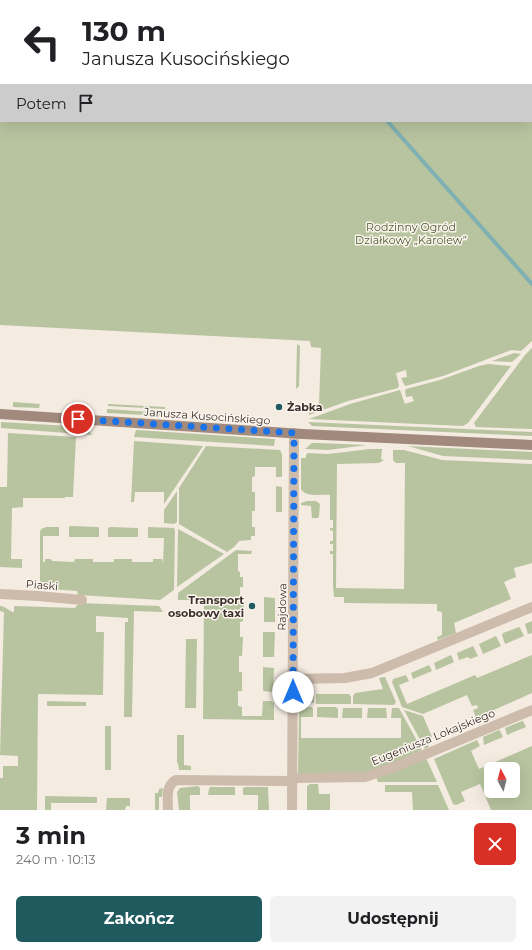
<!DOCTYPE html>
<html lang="pl">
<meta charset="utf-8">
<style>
:root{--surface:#fff;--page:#f2f2f2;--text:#202124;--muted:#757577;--accent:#1f5a5e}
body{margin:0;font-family:Montserrat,sans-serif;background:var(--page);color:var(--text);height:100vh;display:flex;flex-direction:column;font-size:15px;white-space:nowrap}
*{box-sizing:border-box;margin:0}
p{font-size:13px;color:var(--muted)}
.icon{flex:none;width:22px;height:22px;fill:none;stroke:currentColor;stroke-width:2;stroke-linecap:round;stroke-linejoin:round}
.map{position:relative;height:810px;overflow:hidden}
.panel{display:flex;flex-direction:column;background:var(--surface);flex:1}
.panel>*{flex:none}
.banner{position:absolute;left:0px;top:0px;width:532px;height:122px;box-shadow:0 4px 16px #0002;background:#fff;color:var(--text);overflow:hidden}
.needle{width:26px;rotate:353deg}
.fabs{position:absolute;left:484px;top:762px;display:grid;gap:8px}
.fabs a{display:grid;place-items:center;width:36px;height:36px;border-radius:6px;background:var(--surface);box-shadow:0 4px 16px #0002;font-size:20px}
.pin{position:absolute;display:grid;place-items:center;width:34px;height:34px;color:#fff;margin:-17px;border:2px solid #fff;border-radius:50%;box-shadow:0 1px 4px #0007}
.me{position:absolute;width:44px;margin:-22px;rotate:0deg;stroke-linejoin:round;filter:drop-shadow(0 0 3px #0008)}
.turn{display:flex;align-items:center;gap:14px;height:84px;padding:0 16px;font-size:18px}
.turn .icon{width:52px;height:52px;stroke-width:2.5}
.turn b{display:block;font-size:28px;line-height:34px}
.then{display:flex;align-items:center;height:38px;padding:0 16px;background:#0003;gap:8px;font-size:15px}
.round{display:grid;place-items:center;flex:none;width:42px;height:42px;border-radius:6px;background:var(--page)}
.head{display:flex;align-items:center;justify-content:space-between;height:68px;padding:0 16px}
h1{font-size:24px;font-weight:700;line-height:30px}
.primary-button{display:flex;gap:8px;margin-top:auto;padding:8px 16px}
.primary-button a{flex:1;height:46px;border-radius:6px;background:var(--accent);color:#fff;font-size:16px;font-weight:700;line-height:46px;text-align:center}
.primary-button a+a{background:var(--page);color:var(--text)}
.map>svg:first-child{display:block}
.green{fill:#b8c4a0;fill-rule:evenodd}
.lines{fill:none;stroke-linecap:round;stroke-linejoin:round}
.stream{stroke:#7fb0b2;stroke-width:4}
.street{stroke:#cdbbac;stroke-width:10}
.secondary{stroke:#a18a7d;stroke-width:10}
.route{stroke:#1a73e8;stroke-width:7;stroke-dasharray:0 12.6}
.poi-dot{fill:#1f5a5e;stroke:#fbf5ee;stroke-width:1.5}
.labels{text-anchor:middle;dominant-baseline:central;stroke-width:3;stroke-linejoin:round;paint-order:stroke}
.park-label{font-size:11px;fill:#4a5a2e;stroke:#fbf5ee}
.poi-label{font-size:11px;font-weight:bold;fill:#3b302b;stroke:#fbf5ee;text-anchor:start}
.street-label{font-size:11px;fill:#3b302b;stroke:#fbf5ee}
</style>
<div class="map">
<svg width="532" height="810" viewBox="0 0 532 810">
<rect width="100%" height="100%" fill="#f4ebe1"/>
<g class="green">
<polygon points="0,0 502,0 1,1 1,121 531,121 531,1 522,1 532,0 532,341 521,351 511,350 443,376 405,386 401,378 407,377 406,370 396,373 399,385 398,388 348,401 309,415 309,409 314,405 319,405 321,348 311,347 310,341 0,325"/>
<polygon points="297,344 300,346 299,386 296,389"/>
<polygon points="532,348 532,429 476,427 474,423 525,355"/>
<polygon points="514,353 521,354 512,362 492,361"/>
<polygon points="488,364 511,366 468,423 463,426 309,419 350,404 400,390 405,404 414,401 412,396 406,397 405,391 406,389 440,380 479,366"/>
<polygon points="13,402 40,404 39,408 13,407"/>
<polygon points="108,404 165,407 165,409 108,406"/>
<polygon points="107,409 165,413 165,416 107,413"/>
<polygon points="1,422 86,427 92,435 1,428"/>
<polygon points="308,422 532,432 532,436 312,426"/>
<polygon points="136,430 275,439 274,446 134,437"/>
<polygon points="8,433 76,437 73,497 65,497 65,498 23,498 23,507 12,508 11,559 22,559 22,568 0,567 0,487 7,487"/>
<polygon points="134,441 203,446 164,504 164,492 135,492 134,502 131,502"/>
<polygon points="312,443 318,443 367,445 328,450 305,449"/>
<polygon points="206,446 280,450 282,454 282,477 276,477 276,467 255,467 255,476 252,477 252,492 255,492 255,511 252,511 252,527 255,527 255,536 251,536 251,540 239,541 234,547 227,552 179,524 179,488"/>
<polygon points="408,446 532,452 532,460 443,456"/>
<path d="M370 449H382L381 459 384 460 379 463 337 464 336 588 404 589 405 463H396L393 460V450H404L442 460 532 464V563L514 568 516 577 504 582 511 599 454 623 456 633 438 640 437 637 442 635V612L437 611V604L344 603V597H334L333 586V554H330V551H333V544H330V541H333V531L330 530V528H333V520H330V495C322 494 306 498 301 489V458H306V455L308 453 328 454Z"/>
<polygon points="276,486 282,487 282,512 276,512"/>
<polygon points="177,491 177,522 174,524 164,523 164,510"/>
<polygon points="307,501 316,501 320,504 319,516 318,518 312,518 311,506 301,505 301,503"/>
<polygon points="70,526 98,527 99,528 99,537 69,537 69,527"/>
<polygon points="46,527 59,527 59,536 43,536 43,562 45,562 45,559 51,559 52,561 74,562 75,559 93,559 93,562 114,562 114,559 132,559 132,562 153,562 153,559 162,559 163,563 164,538 148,538 148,527 174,528 175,531 174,590 160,600 78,595 77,591 50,589 40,586 40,532 41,529"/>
<polygon points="110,527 138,528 138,537 108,537 108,528"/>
<polygon points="178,529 224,554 177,587"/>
<polygon points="236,550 252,551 251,554 238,554 238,571 240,572 240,577 243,577 243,587 240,587 240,603 244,603 243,621 240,622 240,637 243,637 242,656 239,656 239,672 242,672 242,691 238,691 238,706 242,707 242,716 262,716 263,701 271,701 274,703 274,720 203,719 204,604 201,600 178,600 178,593"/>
<polygon points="264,597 275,598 275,622 264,622"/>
<path d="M79 603 159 606 163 612 134 611 132 717H124L125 622H128V618L96 616V632H104L103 695 38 694 37 810H0V778H3V766H18V756L0 755 4 612 0 611V606C6 606 9 612 14 612V606L75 608Z"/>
<polygon points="532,621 532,633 528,634 525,624"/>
<polygon points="519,627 520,628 524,636 505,644 502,635 503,633"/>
<polygon points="263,632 274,632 275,633 274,657 263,657"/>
<polygon points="496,636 501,646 483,654 479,644"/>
<polygon points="186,639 197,639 196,708 185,708"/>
<polygon points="473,646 478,656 470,659 468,657 459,660 457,653"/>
<polygon points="451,655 454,662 436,670 434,663"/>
<polygon points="532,655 532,693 476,718 473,710 478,708 477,705 472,706 467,695 423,714 402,707 392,682 393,679 406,675 409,681 399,685 407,704 475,675 477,678"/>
<polygon points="429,665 432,671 413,679 411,673"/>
<polygon points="263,667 274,668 273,692 263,691"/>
<polygon points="385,677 396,702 394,705 353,704 353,696 355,693 383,689 379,678"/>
<polygon points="301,691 305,697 314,695 314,703 299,703 299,694"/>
<polygon points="316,694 349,694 351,697 351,704 316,704"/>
<polygon points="47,701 86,702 86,706 47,706"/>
<polygon points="299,707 312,707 313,709 313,717 301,717 301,738 401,738 401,718 391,718 392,708 399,708 422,750 385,767 364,773 298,774"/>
<polygon points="318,707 336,707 338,709 338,718 317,717 317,708"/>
<polygon points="343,708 362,708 362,718 342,718"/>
<polygon points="368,708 386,708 387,718 367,718"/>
<polygon points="404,710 423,716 432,737 426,740 429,747 425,749"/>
<polygon points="522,721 523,721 526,727 507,735 505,728"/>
<rect x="105" y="726" width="6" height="44"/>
<polygon points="499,730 500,731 503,737 484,745 483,737"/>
<polygon points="177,735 184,735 184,765 191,766 191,770 179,770 178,763 177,763"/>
<path d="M477 740 480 746 471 751 479 769 532 746V810H491L480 784 461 792 465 801 456 805 453 804 434 759ZM491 769H513V791H491Z"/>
<polygon points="426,758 437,782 378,782 376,777"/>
<polygon points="310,784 318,784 319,794 330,794 330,810 307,810 307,786"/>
<polygon points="385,785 438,785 449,810 413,810 412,792 385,792"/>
<polygon points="198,786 200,788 200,795 190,795 190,810 179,810 177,792 180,788"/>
<polygon points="210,787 235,787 235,795 208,795 209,789"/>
<polygon points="245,787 268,787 269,810 258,810 258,795 243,795 243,788"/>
<polygon points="163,788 162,797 159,797 159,810 155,810 155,793 158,793 159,789"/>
<polygon points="45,796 97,797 97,803 51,803 51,810 45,810"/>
<polygon points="107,798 130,798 130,806 126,806 125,810 106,810"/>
</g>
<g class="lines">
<g class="stream">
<polyline points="251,0 252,1"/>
<polyline points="388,122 532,284"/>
</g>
<g class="street">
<polyline points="0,594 38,596 82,600"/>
<polyline points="293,679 345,678 372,673 532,607"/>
<polyline points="293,778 365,777 397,766 532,710"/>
<path d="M168 810C168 799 165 786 176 780L293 781"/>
<polyline points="292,810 294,433"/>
</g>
<polyline class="secondary" points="0,414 303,434 532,445"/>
</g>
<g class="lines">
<polyline class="route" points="78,419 294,433 293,692"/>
</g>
<g class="poi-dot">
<circle cx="279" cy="407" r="4"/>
<circle cx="252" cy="606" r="4"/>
</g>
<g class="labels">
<g class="park-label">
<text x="411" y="227">Rodzinny Ogród<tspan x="411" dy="13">Działkowy „Karolew”</tspan></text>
</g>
<g class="poi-label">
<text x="287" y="407">Żabka</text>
<text x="244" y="600" text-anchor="end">Transport<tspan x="244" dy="13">osobowy taxi</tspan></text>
</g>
<g class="street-label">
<text transform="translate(207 416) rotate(4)">Janusza Kusocińskiego</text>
<text transform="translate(42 585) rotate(5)">Piaski</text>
<text transform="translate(282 607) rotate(-89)">Rajdowa</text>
<text transform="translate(433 737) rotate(-22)">Eugeniusza Lokajskiego</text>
</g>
</g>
</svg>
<div class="fabs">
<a><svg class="needle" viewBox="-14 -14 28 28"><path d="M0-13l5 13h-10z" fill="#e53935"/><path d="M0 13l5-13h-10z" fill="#757577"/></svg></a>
</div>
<div class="pin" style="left:78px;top:419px;background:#d93025"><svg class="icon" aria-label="arrive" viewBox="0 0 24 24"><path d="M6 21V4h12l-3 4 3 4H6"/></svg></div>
<svg class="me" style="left:293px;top:692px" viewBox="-20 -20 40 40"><circle r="19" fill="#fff"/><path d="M0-13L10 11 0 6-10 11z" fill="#1a73e8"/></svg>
<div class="banner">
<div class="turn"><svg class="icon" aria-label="left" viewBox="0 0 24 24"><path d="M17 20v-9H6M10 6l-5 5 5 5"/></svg><div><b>130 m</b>Janusza Kusocińskiego</div></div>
<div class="then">Potem<svg class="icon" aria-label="arrive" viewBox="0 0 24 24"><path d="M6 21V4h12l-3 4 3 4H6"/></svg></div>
</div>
</div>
<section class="panel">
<div class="head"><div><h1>3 min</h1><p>240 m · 10:13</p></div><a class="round" style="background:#d93025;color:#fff"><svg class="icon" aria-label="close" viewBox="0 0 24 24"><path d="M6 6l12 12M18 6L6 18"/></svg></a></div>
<div class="primary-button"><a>Zakończ</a><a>Udostępnij</a></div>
</section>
